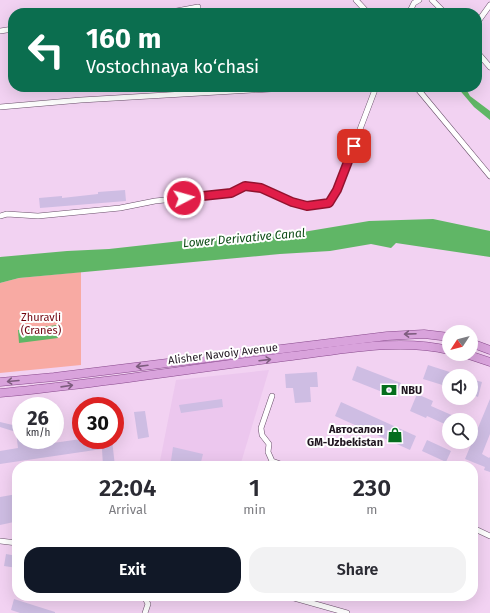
<!DOCTYPE html>
<meta charset="utf-8">
<style>
:root{--surface:#fff;--page:#f2f2f3;--text:#2b2b33;--muted:#7c7c81;--accent:#111827}
body{margin:0;font-family:"Fira Sans",sans-serif;background:var(--page);color:var(--text);height:100vh;display:flex;flex-direction:column;font-size:15px;white-space:nowrap}
*{box-sizing:border-box;margin:0}
p{font-size:13px;color:var(--muted)}
.icon{flex:none;width:22px;height:22px;fill:none;stroke:currentColor;stroke-width:2;stroke-linecap:round;stroke-linejoin:round}
.map{position:relative;flex:1;overflow:hidden}
.panel{position:absolute;left:12px;top:461px;width:466px;height:140px;display:flex;flex-direction:column;background:var(--surface);border-radius:16px;box-shadow:0 4px 16px #0002}
.panel>*{flex:none}
.guide{position:absolute;left:8px;top:8px;width:474px;height:84px;border-radius:16px;box-shadow:0 4px 16px #0002;background:#0b6e4f;color:#fff;overflow:hidden}
.needle{width:26px;rotate:234deg}
.controls{position:absolute;left:442px;top:325px;display:grid;gap:8px}
.controls a{display:grid;place-items:center;width:36px;height:36px;border-radius:50%;background:var(--surface);box-shadow:0 4px 16px #0002;font-size:20px}
.speed{position:absolute;left:12px;top:397px;display:flex;gap:8px;font-size:20px;font-weight:700;text-align:center}
.speed>*{display:grid;place-content:center;width:52px;height:52px;border-radius:50%;background:var(--surface);box-shadow:0 4px 16px #0002;line-height:1}
.speed small{font-size:10px;font-weight:400}
.speed .limit{border:6px solid #d22;background:#fff;color:#111}
.pin{position:absolute;display:grid;place-items:center;width:34px;height:34px;color:#fff;margin:-17px;border-radius:8px;box-shadow:0 2px 6px #0006}
.me{position:absolute;width:44px;margin:-22px;rotate:84deg;stroke-linejoin:round;filter:drop-shadow(0 0 3px #0008)}
.turn{display:flex;align-items:center;gap:14px;height:84px;padding:0 12px;font-size:18px}
.turn .icon{width:52px;height:52px;stroke-width:2.5}
.turn b{display:block;font-size:28px;line-height:34px}
.eta{display:flex;justify-content:space-evenly;align-items:center;height:68px;text-align:center}
.eta b{font-size:24px;font-weight:600;line-height:28px}
.cta{display:flex;gap:8px;margin-top:auto;padding:8px 12px}
.cta a{flex:1;height:46px;border-radius:16px;background:var(--accent);color:#fff;font-size:16px;font-weight:600;line-height:46px;text-align:center}
.cta a+a{background:var(--page);color:var(--text)}
.map>svg:first-child{display:block}
.built{fill:#ecc7ee}
.green{fill:#f8aaa3}
.water{fill:#60b666}
.building{fill:#cebde3}
.lines{fill:none;stroke-linecap:round;stroke-linejoin:round}
.minor-casing{stroke:#694f6a;stroke-width:6}
.primary-casing{stroke:#884a8c;stroke-width:9}
.minor{stroke:#fff;stroke-width:5}
.primary{stroke:#d9a3dc;stroke-width:8}
.oneway{stroke:#7d5c7e}
.route-casing{stroke:#92132f;stroke-width:10}
.route{stroke:#e11d48;stroke-width:7}
.labels{text-anchor:middle;dominant-baseline:central;stroke-width:4;stroke-linejoin:round;paint-order:stroke}
.park-label{font-size:11px;fill:#6f020d;stroke:#fff}
.street-label{font-size:11px;fill:#211621;stroke:#fff}
.poi-label{font-size:11px;font-weight:bold;fill:#211621;stroke:#fff;text-anchor:start}
.water-label{font-size:12px;font-style:italic;fill:#0e4c17;stroke:#fff}
</style>
<div class="map">
<svg width="490" height="613" viewBox="0 0 490 613">
<rect width="100%" height="100%" fill="#f2d2f2"/>
<polygon class="built" points="269,370 240,466 159,466 176,380"/>
<polygon class="green" points="81,272 81,365 0,373 0,283 19,278"/>
<g class="water">
<polygon points="457,87 465,87 470,96 490,111 490,120 474,107"/>
<polygon points="433,219 490,231 490,257 396,243 391,248 371,244 330,251 280,254 19,278 0,283 0,257 67,251 109,249 217,237 297,233 369,221"/>
<polygon points="57,325 58,338 19,343 18,330"/>
</g>
<g class="building">
<polygon points="125,190 126,201 40,208 39,198 62,196 62,198 98,194 98,192"/>
<polygon points="428,365 459,375 459,376 449,376 449,387 423,379"/>
<polygon points="357,366 401,383 395,397 352,380"/>
<polygon points="317,372 318,387 310,387 311,402 295,403 293,388 286,388 285,374"/>
<polygon points="471,379 482,382 478,397 471,394"/>
<polygon points="417,394 433,401 431,406 463,420 449,420 449,426 427,416 426,418 410,411"/>
<polygon points="222,399 223,407 181,413 179,405"/>
<polygon points="490,399 490,434 482,454 489,458 490,457 490,472 484,470 485,467 465,459"/>
<polygon points="341,402 416,436 410,450 335,416"/>
<polygon points="145,411 149,437 138,439 134,412"/>
<polygon points="0,422 17,426 21,425 21,440 31,440 32,446 81,439 112,440 115,466 103,466 102,449 0,464 0,451 18,448 16,432 0,427"/>
<polygon points="427,440 451,451 446,462 422,451"/>
<polygon points="173,447 203,454 200,466 171,461"/>
<polygon points="17,494 17,509 12,510 14,522 0,525 0,497"/>
<polygon points="6,554 17,556 17,568 4,566"/>
<polygon points="14,599 55,612 55,613 20,613 11,610"/>
</g>
<g class="lines">
<defs>
<g id="minor">
<polyline points="356,0 368,13"/>
<polyline points="432,0 445,13"/>
<polyline points="166,13 198,7"/>
<polyline points="409,13 414,3 419,0"/>
<polyline points="477,23 490,5"/>
<polyline points="0,31 13,29"/>
<polyline points="477,52 490,67"/>
<polyline points="413,87 417,88 490,176"/>
<polyline points="0,107 81,100 305,87"/>
<polyline points="0,216 7,214 38,216 120,208 155,201 231,193 245,186 261,188 292,203 307,206 329,203 337,190 376,87"/>
<polyline points="272,396 261,428 262,435 269,444 268,452 272,461 286,466"/>
<polyline points="473,528 490,536"/>
<polyline points="0,541 17,543"/>
<polyline points="144,596 148,604 145,613"/>
<polyline points="287,596 347,613"/>
<polyline points="144,597 158,596"/>
</g>
<g id="primary">
<polyline points="471,343 490,350"/>
<polyline points="466,354 490,362"/>
<polyline points="0,382 54,377 387,336 424,334 449,337"/>
<path d="M0 393C98 384 195 368 292 356 342 350 399 338 449 350"/>
</g>
</defs>
<use href="#minor" class="minor-casing"/>
<use href="#primary" class="primary-casing"/>
<use href="#minor" class="minor"/>
<use href="#primary" class="primary"/>
</g>
<defs><path id="oneway-shaft" d="M-6 0H5M1.5-3L5.5 0L1.5 3" fill="none" stroke-width="1.6" stroke-linecap="round" stroke-linejoin="round"/></defs>
<g class="oneway">
<use href="#oneway-shaft" transform="translate(410 334) rotate(178)"/>
<use href="#oneway-shaft" transform="translate(265 360) rotate(-7)"/>
<use href="#oneway-shaft" transform="translate(142 366) rotate(173)"/>
<use href="#oneway-shaft" transform="translate(13 381) rotate(175)"/>
<use href="#oneway-shaft" transform="translate(67 386) rotate(-8)"/>
</g>
<g class="lines">
<defs>
<polyline id="route" points="184,198 231,193 245,186 261,188 292,202 307,206 329,203 337,190 354,146"/>
</defs>
<use href="#route" class="route-casing"/>
<use href="#route" class="route"/>
</g>
<defs>
<symbol id="bank-bare" viewBox="-9 -9 18 18"><path d="M-6-4H6V4H-6ZM0-2.3a2.3 2.3 0 1 0 0 4.6a2.3 2.3 0 1 0 0-4.6Z" fill="#046d1d" stroke="#fff" stroke-width="2.5" paint-order="stroke"/></symbol>
<symbol id="shop-bare" viewBox="-9 -9 18 18"><path d="M-5-2.5h2.3a2.7 3.5 0 0 1 5.4 0H5L5.5 6h-11ZM-1.5-2.5h3a1.5 2.3 0 0 0-3 0Z" fill="#046d1d" stroke="#fff" stroke-width="2.5" paint-order="stroke"/></symbol>
</defs>
<g fill-rule="evenodd">
<use href="#bank-bare" x="378" y="379" width="22" height="22"/>
<use href="#shop-bare" x="384" y="424" width="22" height="22"/>
</g>
<g class="labels">
<g class="park-label">
<text x="41" y="317">Zhuravli<tspan x="41" dy="13">(Cranes)</tspan></text>
</g>
<g class="street-label">
<text transform="translate(223 354) rotate(-7)">Alisher Navoiy Avenue</text>
</g>
<g class="poi-label">
<text x="401" y="390">NBU</text>
<text x="383" y="429" text-anchor="end">Автосалон<tspan x="383" dy="13">GM-Uzbekistan</tspan></text>
</g>
<g class="water-label">
<text transform="translate(244 238) rotate(-5)">Lower Derivative Canal</text>
</g>
</g>
</svg>
<div class="controls">
<a><svg class="needle" viewBox="-14 -14 28 28"><path d="M0-13l5 13h-10z" fill="#e53935"/><path d="M0 13l5-13h-10z" fill="#7c7c81"/></svg></a>
<a><svg class="icon" aria-label="sound" viewBox="0 0 24 24"><path d="M4 9h4l5-4v14l-5-4H4zM17 9q2 3 0 6"/></svg></a>
<a><svg class="icon" aria-label="search" viewBox="0 0 24 24"><circle cx="10" cy="10" r="6"/><path d="M15 15l6 6"/></svg></a>
</div>
<div class="speed"><div>26<small>km/h</small></div><div class="limit">30</div></div>
<div class="pin" style="left:354px;top:146px;background:#d93025"><svg class="icon" aria-label="arrive" viewBox="0 0 24 24"><path d="M6 21V4h12l-3 4 3 4H6"/></svg></div>
<svg class="me" style="left:184px;top:198px" viewBox="-20 -20 40 40"><circle r="17" fill="#e11d48" stroke="#fff" stroke-width="3"/><path d="M0-11L8 9 0 5-8 9z" fill="#fff"/></svg>
<div class="guide">
<div class="turn"><svg class="icon" aria-label="left" viewBox="0 0 24 24"><path d="M17 20v-9H6M10 6l-5 5 5 5"/></svg><div><b>160 m</b>Vostochnaya ko‘chasi</div></div>
</div>
<section class="panel">
<div class="eta">
<div><b>22:04</b><p>Arrival</p></div>
<div><b>1</b><p>min</p></div>
<div><b>230</b><p>m</p></div>
</div>
<div class="cta"><a>Exit</a><a>Share</a></div>
</section>
</div>
